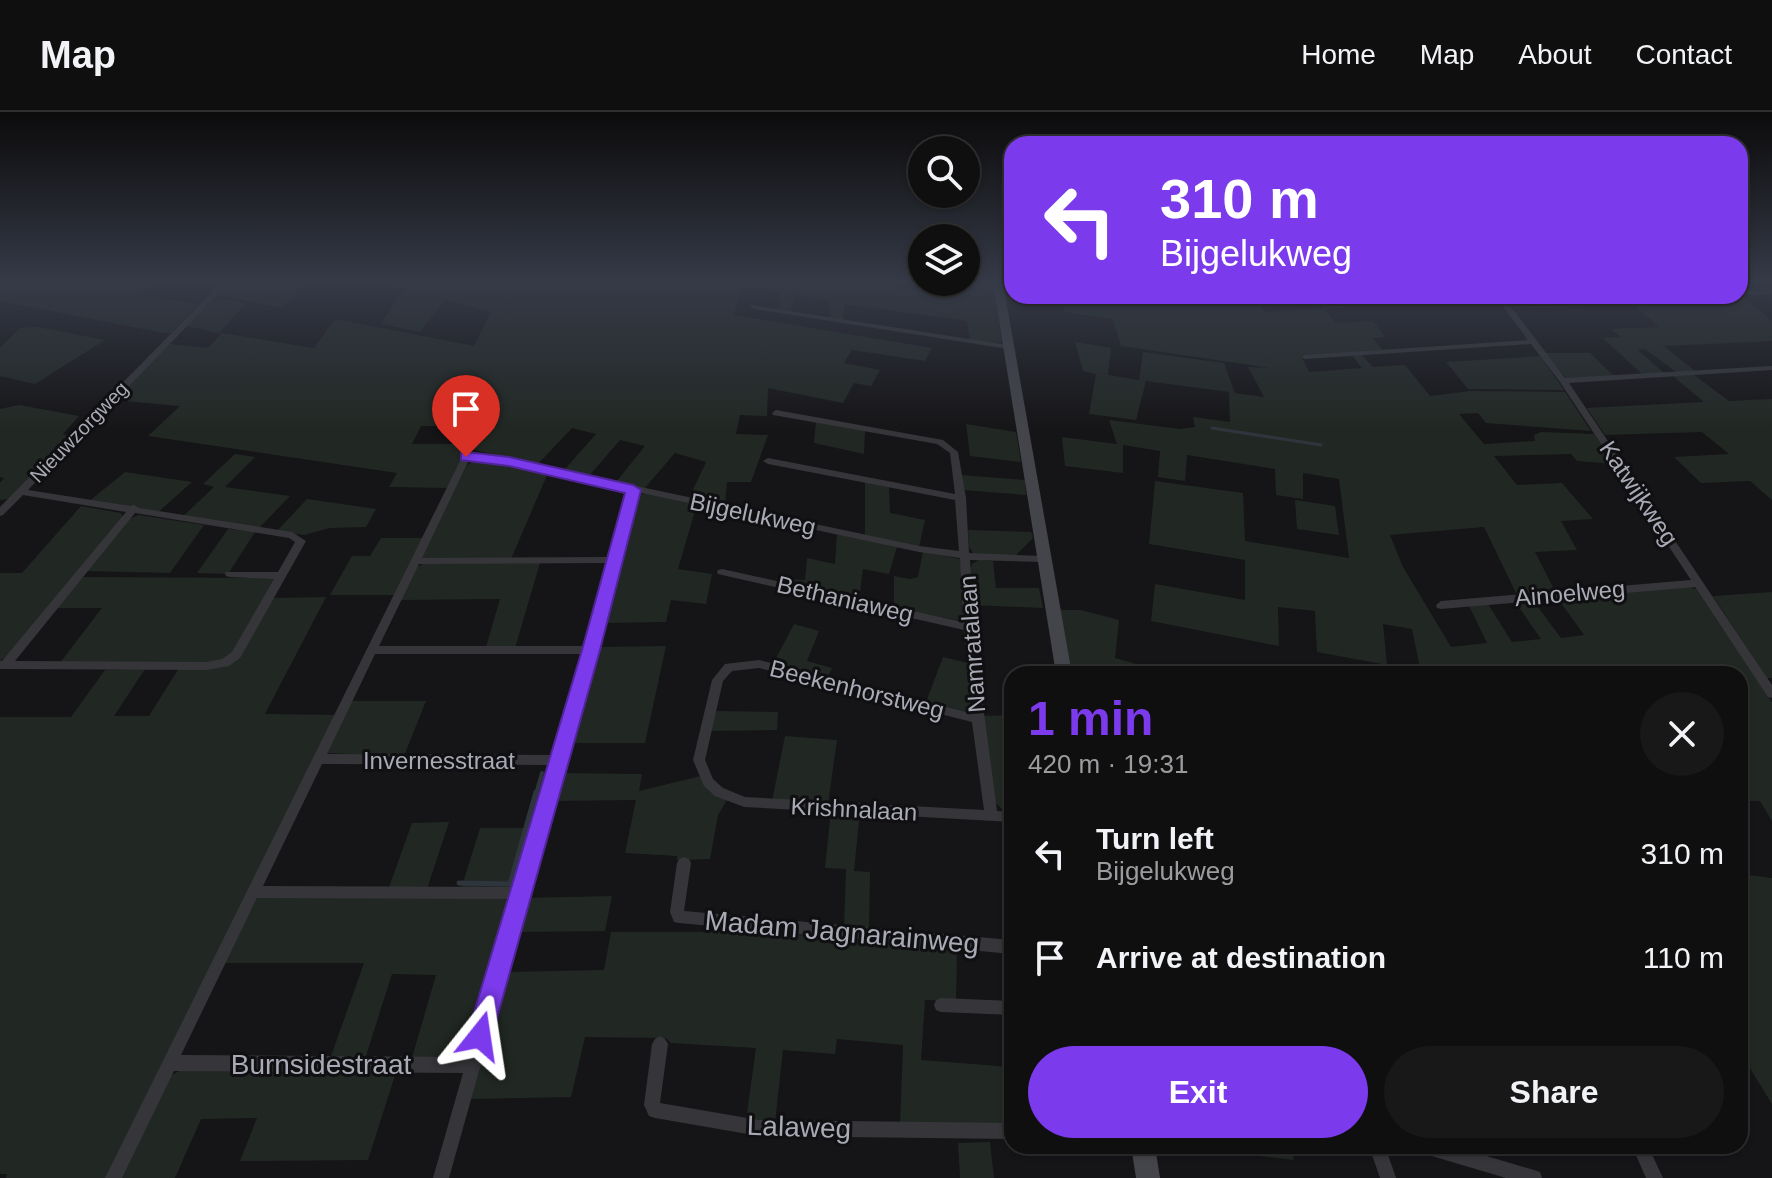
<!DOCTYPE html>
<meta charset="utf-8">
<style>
:root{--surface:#100f10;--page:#191819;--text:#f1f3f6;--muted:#9c9c9f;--line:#302f30;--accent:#7c3aed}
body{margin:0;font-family:Helvetica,sans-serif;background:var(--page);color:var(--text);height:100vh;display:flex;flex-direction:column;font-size:30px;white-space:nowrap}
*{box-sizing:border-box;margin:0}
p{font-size:26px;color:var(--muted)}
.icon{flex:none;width:44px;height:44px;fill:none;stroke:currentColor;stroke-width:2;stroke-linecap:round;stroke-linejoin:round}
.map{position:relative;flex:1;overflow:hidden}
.details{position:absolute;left:1004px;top:554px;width:744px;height:488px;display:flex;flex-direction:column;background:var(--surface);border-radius:24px;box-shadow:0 2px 6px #0004,0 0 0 2px var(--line)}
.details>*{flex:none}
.hud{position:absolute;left:1004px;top:24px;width:744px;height:168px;border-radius:24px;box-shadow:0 2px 6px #0004,0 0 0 2px var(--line);background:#7c3aed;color:#fff;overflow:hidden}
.buttons{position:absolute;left:908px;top:24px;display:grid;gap:16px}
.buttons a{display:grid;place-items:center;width:72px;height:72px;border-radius:50%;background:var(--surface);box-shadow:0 2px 6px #0004,0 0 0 2px var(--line);font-size:40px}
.pin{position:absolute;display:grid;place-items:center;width:68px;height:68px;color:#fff;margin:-82px -34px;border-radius:50% 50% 50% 0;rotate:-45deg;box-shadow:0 0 8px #0007}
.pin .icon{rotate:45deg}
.me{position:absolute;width:88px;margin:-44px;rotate:15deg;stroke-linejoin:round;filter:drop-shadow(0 0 6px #0008)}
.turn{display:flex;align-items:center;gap:28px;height:168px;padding:0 24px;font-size:36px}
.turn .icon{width:104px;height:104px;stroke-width:2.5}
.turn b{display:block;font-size:56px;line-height:68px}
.round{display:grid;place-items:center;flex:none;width:84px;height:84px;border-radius:42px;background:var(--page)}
.headline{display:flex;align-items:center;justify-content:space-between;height:136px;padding:0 24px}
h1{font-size:48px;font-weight:600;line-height:60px;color:var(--accent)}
.button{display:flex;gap:16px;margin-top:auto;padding:16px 24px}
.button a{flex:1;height:92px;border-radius:48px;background:var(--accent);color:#fff;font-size:32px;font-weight:600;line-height:92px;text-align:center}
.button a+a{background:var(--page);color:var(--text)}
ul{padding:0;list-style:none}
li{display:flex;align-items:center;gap:24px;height:104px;padding:0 24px}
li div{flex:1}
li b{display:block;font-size:30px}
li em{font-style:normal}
header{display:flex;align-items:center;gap:48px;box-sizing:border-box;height:112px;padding:0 40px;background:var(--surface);border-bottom:2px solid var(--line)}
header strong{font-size:38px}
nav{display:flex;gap:44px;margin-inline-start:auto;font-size:28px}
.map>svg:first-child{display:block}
.green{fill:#212823;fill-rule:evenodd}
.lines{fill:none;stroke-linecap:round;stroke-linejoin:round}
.stream-far2{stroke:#2f353d;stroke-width:3}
.stream-far1{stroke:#2f353d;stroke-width:4}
.stream{stroke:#2f353d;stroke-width:5}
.street{fill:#36363a;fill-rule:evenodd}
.secondary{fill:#44454a;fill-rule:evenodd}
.route{fill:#7c3aed;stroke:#51269a;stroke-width:2}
.labels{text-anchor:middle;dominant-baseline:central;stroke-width:6;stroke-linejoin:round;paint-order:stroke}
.far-street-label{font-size:20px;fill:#a8aab5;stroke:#100f11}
.street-label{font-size:24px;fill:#a8aab5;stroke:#100f11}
.near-street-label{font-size:28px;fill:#a8aab5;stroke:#100f11}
</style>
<header>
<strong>Map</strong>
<nav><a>Home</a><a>Map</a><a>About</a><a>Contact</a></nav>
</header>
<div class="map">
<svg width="1772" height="1066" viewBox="0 0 1772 1066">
<rect width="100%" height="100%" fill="#151416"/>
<g class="green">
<polygon points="0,171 154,171 135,183 199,192 171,221 164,221 0,189"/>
<polygon points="228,171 306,171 286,192 279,195 216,183"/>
<path d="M382 171H871L924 180 936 171H993L1002 231 970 229 967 209 844 192 843 208 830 206V189L794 181 791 200 779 198 781 179 741 174 734 203 932 236 925 249 852 238 844 251 880 258 871 274 854 271 843 291 768 276 767 304 740 303 736 322 768 323 751 370H727L725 393 689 386 706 350 675 341 644 377 616 370 645 334 620 328 589 364 564 358 596 322 572 316 537 353 467 336 447 376 389 375 397 361 148 324 180 294 114 288 169 232 208 236 222 221 314 236 335 207 474 234 491 200 445 188 420 220 381 212 404 177ZM421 314H468L460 332H412Z"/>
<polygon points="1740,182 1772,209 1772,229 1664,234 1695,259 1676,260 1645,237 1638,238 1665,262 1643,263 1603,226 1621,225 1611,217 1659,215 1635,193 1514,197 1503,184"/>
<polygon points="1062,184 1254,184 1264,200 1324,197 1316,184 1337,184 1346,196 1325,197 1335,211 1373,209 1385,225 1373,226 1383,239 1301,244 1309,260 1362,256 1352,243 1362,243 1373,255 1405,253 1430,284 1470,279 1565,280 1591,319 1486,311 1478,301 1459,302 1484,332 1535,329 1534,323 1541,320 1594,322 1615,352 1577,349 1571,342 1494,344 1517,373 1562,371 1593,407 1561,409 1577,438 1535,440 1555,479 1517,483 1484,415 1390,423 1403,455 1451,535 1487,531 1469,494 1488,492 1512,530 1541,527 1514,488 1532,487 1561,526 1584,523 1556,484 1688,474 1696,477 1772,590 1772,709 1760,689 1740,689 1740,562 1443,562 1420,556 1412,517 1383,512 1387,553 1317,540 1315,499 1278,495 1279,534 1151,509 1155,472 1245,488 1245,448 1149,432 1155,369 1243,381 1245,429 1349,446 1339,367 1303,361 1303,387 1276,383 1275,357 1187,343 1185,369 1158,365 1160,339 1123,333 1123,361 1065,354 1062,325 1117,332 1109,308 1180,317 1195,315 1193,305 1230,310 1229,280 1146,269 1136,308 1089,302 1096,262 1083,259 1075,230 1111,236 1108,263 1139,268 1143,240 1224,251 1235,281 1264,285 1248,255 1270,256 1121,234 1113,207 1064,200"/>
<polygon points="225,187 246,191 219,221 187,214 212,188"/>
<polygon points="37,215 105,228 35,272 0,264 0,236 20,216"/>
<polygon points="1545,241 1590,241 1614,264 1566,266"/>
<polygon points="1540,244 1564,278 1468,277 1446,250"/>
<polygon points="1694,263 1729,289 1772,287 1772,388 1750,369 1701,371 1674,345 1729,342 1702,320 1605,323 1587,296 1704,290 1673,264"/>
<polygon points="19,293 79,304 63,322 71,324 9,387 0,388 0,371 4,366 0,365 0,297"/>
<polygon points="816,310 865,319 864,342 814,331"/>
<polygon points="966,312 1016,320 1021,350 970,344"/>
<polygon points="235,342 255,345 225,375 290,384 258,417 181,406 214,375 203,372"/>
<polygon points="477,347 548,361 511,447 422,447 421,441 467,353"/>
<polygon points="125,360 192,370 156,402 87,391"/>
<polygon points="961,363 1025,368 1026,383 963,378"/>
<polygon points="865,370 889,375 890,401 925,408 919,435 865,424"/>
<polygon points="645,381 697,392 678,457 712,462 706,492 671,488 666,510 602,511 634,385"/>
<polygon points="307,387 376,397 366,415 329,416 304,423 277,419"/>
<polygon points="1295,388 1335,394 1339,423 1297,417"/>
<polygon points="81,394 121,401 123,405 11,541 0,549 0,461 22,461"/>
<polygon points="139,403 204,413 170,461 86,459 129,407"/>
<polygon points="228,417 255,420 228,462 197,461"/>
<polygon points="968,418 1031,420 1033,426 1015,444 974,442 969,435"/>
<polygon points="837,422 897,435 889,462 863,457 859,487 774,466 805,468 807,446 835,452"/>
<polygon points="381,426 422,426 394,483 330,483 352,444 370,444"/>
<polygon points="923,440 961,447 962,509 894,496 894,464 910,467 918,465"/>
<polygon points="979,448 993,449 996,476 1039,476 1043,496 972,493 971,456 972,452"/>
<polygon points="426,451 540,451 515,536 486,535 500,487 399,488 416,455"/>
<polygon points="83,465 274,466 277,467 231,543 218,550 59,552 102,496 54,496"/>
<polygon points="1772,480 1772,566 1767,566 1713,484"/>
<polygon points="326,485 265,602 337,603 109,1066 6,1066 7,1062 0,1062 0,605 71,605 105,558 145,557 114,604 149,604 179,556 223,555 272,486"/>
<polygon points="1060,498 1081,498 1119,508 1115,546 1147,555 1146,562 1072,562"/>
<polygon points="794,512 819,519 807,549 832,556 828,565 773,552"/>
<polygon points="666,534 645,631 569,631 595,535"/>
<polygon points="943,545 968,551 971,598 969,600 926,590"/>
<polygon points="349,589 426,589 404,644 326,641"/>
<polygon points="714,599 778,600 777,618 710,619"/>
<polygon points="1012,603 1012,699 1001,696 993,688 982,604"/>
<polygon points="785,624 837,628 828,692 772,689"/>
<polygon points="559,661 642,662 639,679 701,664 727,688 718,703 710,747 677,748 677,744 625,741 636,688 552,689"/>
<polygon points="831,698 860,700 854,759 870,760 869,819 844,816 846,757 825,756"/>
<polygon points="449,710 427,777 388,778 412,711"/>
<polygon points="480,716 535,716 514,776 461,777"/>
<polygon points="1740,762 1772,766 1772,992 1740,940"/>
<polygon points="612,784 605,819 514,820 523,786"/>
<polygon points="258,785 502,786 507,788 509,797 467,940 463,945 411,949 436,863 392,862 365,947 330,947 364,851 223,851"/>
<polygon points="611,820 766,820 957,837 956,889 925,888 921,948 1012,955 1012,1015 900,1012 903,933 837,927 835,942 783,938 775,1010 746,1008 756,936 671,931 666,926 585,925 571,985 469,987 504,860 604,858"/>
<polygon points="397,957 368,1048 240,1049 257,1006 201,1007 175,1066 118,1066 170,964 181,958"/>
<polygon points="990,1030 994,1066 960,1066 958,1031"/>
<polygon points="1175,1034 1291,1034 1294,1048"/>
</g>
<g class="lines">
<polyline class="stream-far2" points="1212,316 1321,333"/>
<polyline class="stream-far1" points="536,682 542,661"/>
<polyline class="stream" points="459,771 510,772 536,680"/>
<g class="street">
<path d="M221 171H229L28 378 130 394 134 393 139 396 292 420 306 429 240 546 229 554 207 558 0 557V549H2L126 400 23 383 3 403 0 404V395ZM135 401 289 426 295 430 278 460H226L225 462 226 464 230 465 274 467 232 540 222 547 207 550 15 549Z"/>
<polygon points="1772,178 1772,182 1740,183 1740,179 1742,179"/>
<polygon points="1495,184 1503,184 1565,266 1772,254 1772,258 1569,271 1772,573 1772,586 1768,585 1695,475 1441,497 1437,496 1436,493 1441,489 1691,468 1560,270 1531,232 1305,247 1301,245 1305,243 1528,228"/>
<polygon points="751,193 1008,233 1012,235 1008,237 754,197 750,195"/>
<path d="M776 298 943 328 958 340 966 386 969 441 1042 444 1047 447 1042 450 970 448 979 563 997 699 1012 700V710L744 695 715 684 704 674 693 648 712 568 725 552 759 548 971 601 964 518 722 463 718 462 717 460 718 458 722 457 963 510 960 446 919 440 637 380 597 538 449 1066H433L463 961 174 959 122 1066H105L463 343 509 347 919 434 959 439 955 388 768 352 763 349 768 346 955 382 950 341 937 332 773 303 772 301ZM469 348 509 353 628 378 610 445 422 446ZM608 451 585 534H379L419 452ZM375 542H583L554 643 327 642ZM759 556 972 610 984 698 745 685 723 676 713 667 705 648 723 569 732 559ZM322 652 552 653 516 775 263 774ZM257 786 513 787 467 945 181 943Z"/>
<polygon points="684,745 689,747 691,751 684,799 1012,828 1012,842 679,811 674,810 670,800 677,751 679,747"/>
<polygon points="941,886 1012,889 1012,903 941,900 936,898 934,893 936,888"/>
<polygon points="660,924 665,927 668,932 660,991 759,1008 1012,1011 1012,1027 759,1024 655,1006 649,1004 644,993 652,932 655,927"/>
<polygon points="1369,1034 1385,1034 1396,1066 1380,1066"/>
<polygon points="1417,1034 1453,1034 1534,1058 1540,1060 1542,1066 1506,1066 1425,1042 1419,1040"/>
<polygon points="1632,1034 1648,1034 1663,1066 1646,1066"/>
</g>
<g class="secondary">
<polygon points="993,171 1003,171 1072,562 1056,562"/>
<polygon points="1131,1034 1155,1034 1160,1066 1136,1066"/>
</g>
</g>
<linearGradient id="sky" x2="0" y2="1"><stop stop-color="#0c0b0c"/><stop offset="0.53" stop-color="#353a47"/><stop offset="1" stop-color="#353a47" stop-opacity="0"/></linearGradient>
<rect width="1772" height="320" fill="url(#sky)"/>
<polygon class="route" points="466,340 509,345 633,373 641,378 600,538 492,924 489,933 480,937 471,933 467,924 582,538 625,381 509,354 461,348 461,341"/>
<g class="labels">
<g class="far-street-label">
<text transform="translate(79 320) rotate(-46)">Nieuwzorgweg</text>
</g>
<g class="street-label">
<text transform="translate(1639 381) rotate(56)">Katwijkweg</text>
<text transform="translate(753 402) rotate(12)">Bijgelukweg</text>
<text transform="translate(1570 481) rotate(-5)">Ainoelweg</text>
<text transform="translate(845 487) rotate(13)">Bethaniaweg</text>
<text transform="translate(972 532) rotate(-94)">Namratalaan</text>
<text transform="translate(857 577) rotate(14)">Beekenhorstweg</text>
<text x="439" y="648">Invernesstraat</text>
<text transform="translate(854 697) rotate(3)">Krishnalaan</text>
</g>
<g class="near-street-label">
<text transform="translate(842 820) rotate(5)">Madam Jagnarainweg</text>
<text x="321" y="952">Burnsidestraat</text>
<text transform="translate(799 1015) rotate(2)">Lalaweg</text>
</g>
</g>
</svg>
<div class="buttons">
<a><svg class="icon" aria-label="search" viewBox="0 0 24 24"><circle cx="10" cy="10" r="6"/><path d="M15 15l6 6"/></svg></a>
<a><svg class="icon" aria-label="layers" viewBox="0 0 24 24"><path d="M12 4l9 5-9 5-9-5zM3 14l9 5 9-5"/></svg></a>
</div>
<div class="pin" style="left:466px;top:345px;background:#d93025"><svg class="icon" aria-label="arrive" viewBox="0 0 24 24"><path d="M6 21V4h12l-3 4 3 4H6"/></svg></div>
<svg class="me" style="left:480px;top:924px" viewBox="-20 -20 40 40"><path d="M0-17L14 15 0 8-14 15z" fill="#7c3aed" stroke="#fff" stroke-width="4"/></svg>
<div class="hud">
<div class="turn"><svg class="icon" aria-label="left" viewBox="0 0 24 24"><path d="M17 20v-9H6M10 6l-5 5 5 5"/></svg><div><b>310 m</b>Bijgelukweg</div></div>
</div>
<section class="details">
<div class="headline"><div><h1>1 min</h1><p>420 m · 19:31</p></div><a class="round"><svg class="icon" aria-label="close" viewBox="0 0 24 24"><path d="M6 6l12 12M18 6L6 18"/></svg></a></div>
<ul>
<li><svg class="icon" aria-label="left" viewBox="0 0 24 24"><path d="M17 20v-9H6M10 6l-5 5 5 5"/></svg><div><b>Turn left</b><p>Bijgelukweg</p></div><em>310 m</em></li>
<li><svg class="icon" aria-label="arrive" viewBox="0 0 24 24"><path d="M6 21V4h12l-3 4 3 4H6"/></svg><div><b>Arrive at destination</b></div><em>110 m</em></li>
</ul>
<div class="button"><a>Exit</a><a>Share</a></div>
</section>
</div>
